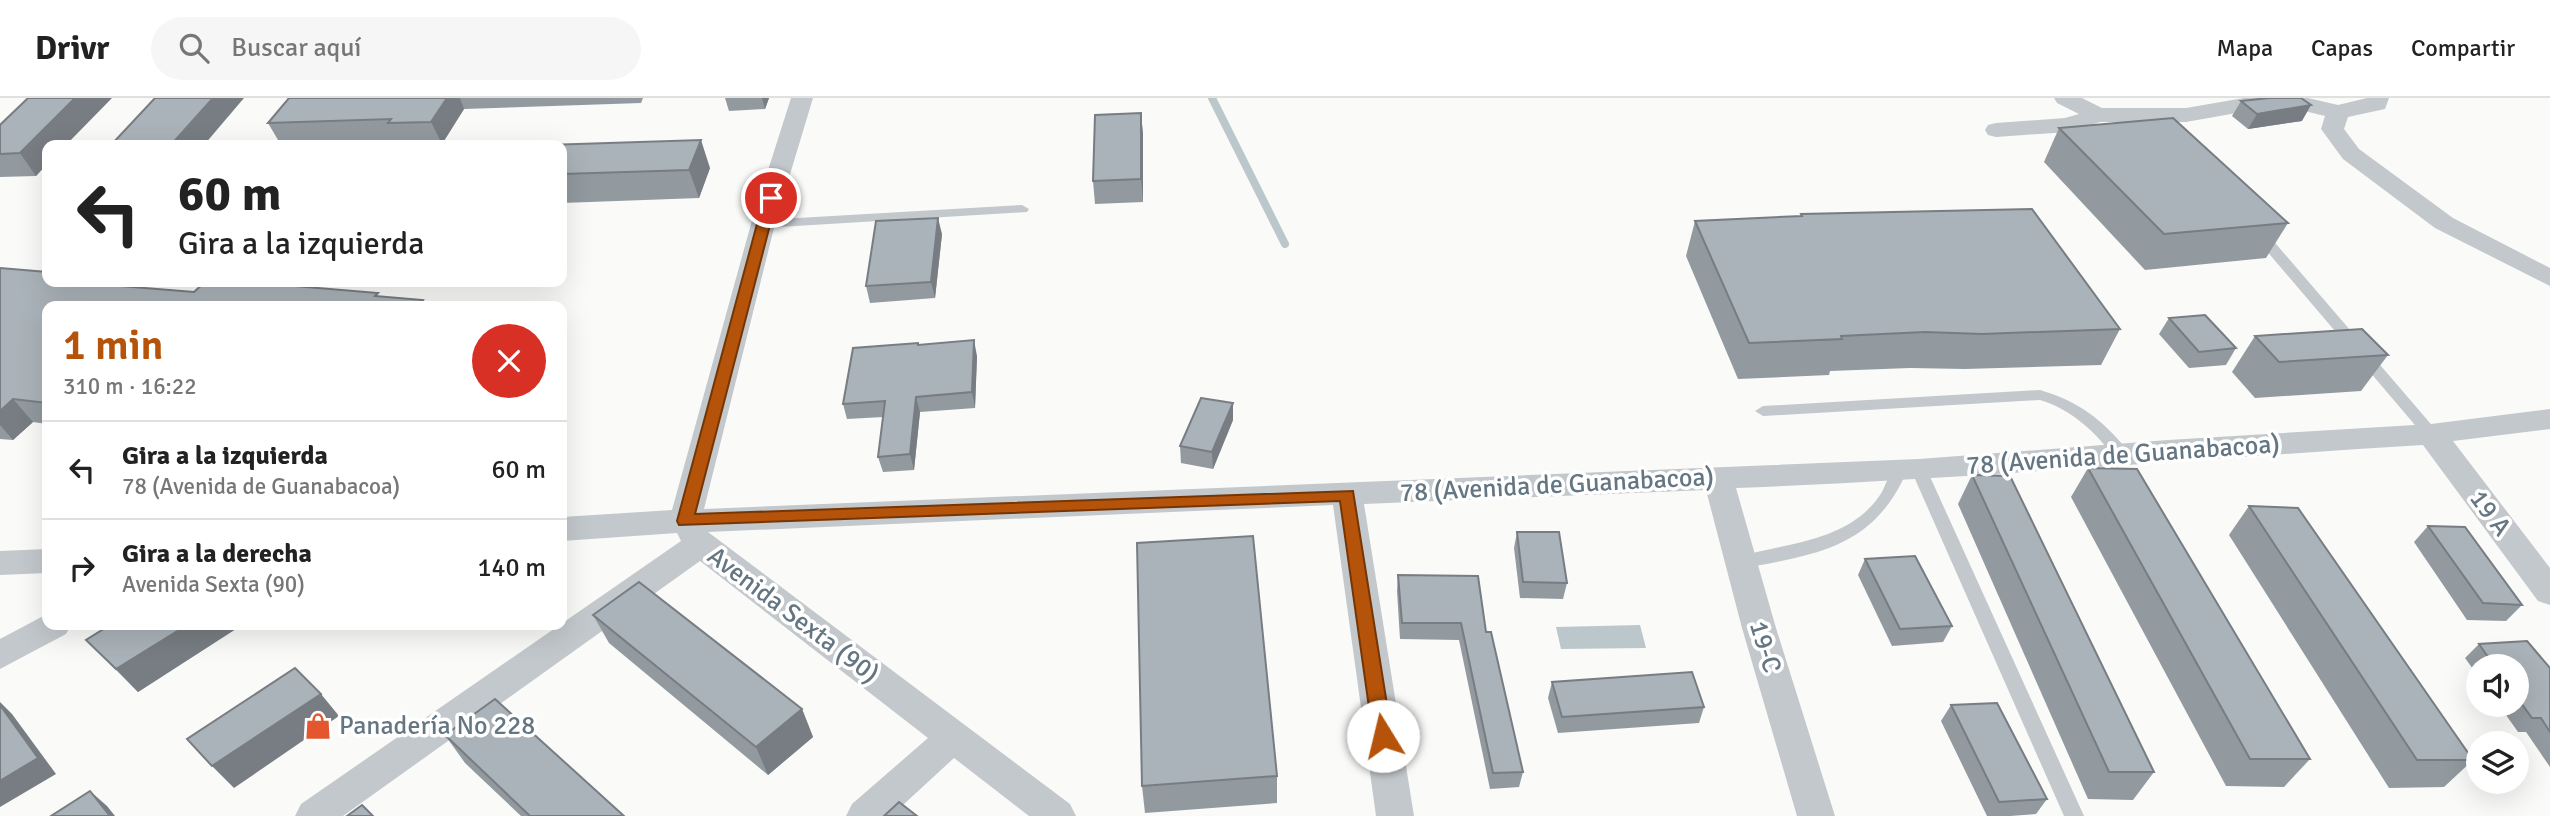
<!DOCTYPE html>
<html lang="es">
<meta charset="utf-8">
<style>
:root{--surface:#fff;--page:#f6f6f6;--text:#222;--muted:#767676;--line:#e0e0e0;--accent:#b45309}
body{margin:0;font-family:Signika,sans-serif;background:var(--page);color:var(--text);height:100vh;display:flex;flex-direction:column;font-size:26px;white-space:nowrap}
*{box-sizing:border-box;margin:0}
p{font-size:23px;color:var(--muted)}
.icon{flex:none;width:38px;height:38px;fill:none;stroke:currentColor;stroke-width:2;stroke-linecap:round;stroke-linejoin:round}
.map{position:relative;flex:1;overflow:hidden}
.side{position:absolute;left:42px;top:203px;width:525px;height:329px;display:flex;flex-direction:column;background:var(--surface);border-radius:14px;box-shadow:0 7px 28px #0002}
.side>*{flex:none}
.top-card{position:absolute;left:42px;top:42px;width:525px;height:147px;border-radius:14px;box-shadow:0 7px 28px #0002;background:#fff;color:var(--text);overflow:hidden}
.buttons{position:absolute;left:2466px;top:556px;display:grid;gap:14px}
.buttons a{display:grid;place-items:center;width:63px;height:63px;border-radius:50%;background:var(--surface);box-shadow:0 7px 28px #0002;font-size:35px}
.pin{position:absolute;display:grid;place-items:center;width:60px;height:60px;color:#fff;margin:-30px;border:4px solid #fff;border-radius:50%;box-shadow:0 2px 7px #0007}
.me{position:absolute;width:77px;margin:-38px;rotate:351deg;stroke-linejoin:round;filter:drop-shadow(0 0 5px #0008)}
.turn{display:flex;align-items:center;gap:24px;height:147px;padding:0 21px;font-size:32px}
.turn .icon{width:91px;height:91px;stroke-width:2.5}
.turn b{display:block;font-size:49px;line-height:60px}
.round{display:grid;place-items:center;flex:none;width:74px;height:74px;border-radius:37px;background:var(--page)}
.headline{display:flex;align-items:center;justify-content:space-between;height:119px;padding:0 21px}
h1{font-size:42px;font-weight:600;line-height:52px;color:var(--accent)}
ul{padding:0;list-style:none}
li{display:flex;align-items:center;gap:21px;height:98px;padding:0 21px;border-top:2px solid var(--line)}
li div{flex:1}
li b{display:block;font-size:26px}
li em{font-style:normal}
header{display:flex;align-items:center;gap:42px;box-sizing:border-box;height:98px;padding:0 35px;background:var(--surface);border-bottom:2px solid var(--line)}
header strong{font-size:33px}
nav{display:flex;gap:38px;margin-inline-start:auto;font-size:24px}
.search{width:490px;height:63px;background:var(--page);display:flex;align-items:center;gap:18px;box-sizing:border-box;padding:0 24px;border-radius:38px;color:var(--muted);font-size:26px}
.map>svg:first-child{display:block}
.water{fill:#bbc7cb}
.lines{fill:none;stroke-linecap:round;stroke-linejoin:round}
.stream{stroke:#bbc7cb;stroke-width:8}
.service{fill:#c3c8cc;fill-rule:evenodd}
.minor{fill:#c3c8cc;fill-rule:evenodd}
.wall{fill:#929a9f}
.shaded-wall{fill:#777d82}
.building{fill:#aab3b9;stroke:#777d82;stroke-width:2}
.route{fill:#b45309;stroke:#753606;stroke-width:2}
.labels{text-anchor:middle;dominant-baseline:central;stroke-width:7;stroke-linejoin:round;paint-order:stroke}
.street-label{font-size:26px;fill:#657683;stroke:#fff}
.poi-label{font-size:26px;fill:#657683;stroke:#fff;text-anchor:start}
</style>
<header>
<strong>Drivr</strong>
<div class="search"><svg class="icon" aria-label="search" viewBox="0 0 24 24"><circle cx="10" cy="10" r="6"/><path d="M15 15l6 6"/></svg>Buscar aquí</div>
<nav><a>Mapa</a><a>Capas</a><a>Compartir</a></nav>
</header>
<div class="map">
<svg width="2550" height="718" viewBox="0 0 2550 718">
<rect width="100%" height="100%" fill="#fafaf8"/>
<polygon class="water" points="1640,527 1646,550 1561,551 1556,529"/>
<g class="lines">
<polyline class="stream" points="1212,0 1285,146"/>
<g class="service">
<polygon points="1022,107 1029,111 1027,114 763,130 756,126 763,122"/>
<polygon points="2259,131 2264,132 2436,332 2439,336 2436,340 2426,340 2254,138 2252,135"/>
<path d="M2040 292C2078 303 2103 322 2128 353L2130 357 2128 361H2116C2095 334 2073 312 2040 302L1763 318 1755 313 1763 308Z"/>
<polygon points="1919,366 1927,372 2084,718 2064,718 1911,372"/>
<path d="M1899 367 1907 373C1873 451 1816 456 1741 471L1735 470 1733 465 1735 460C1786 444 1850 445 1882 394 1886 386 1889 377 1893 369Z"/>
</g>
<g class="minor">
<path d="M791 0H813L775 126 704 411 1919 361 2168 342 2431 326 2550 311V331L2453 343 2550 470V507L2538 503 2423 347C2194 361 1965 381 1736 390L1776 530 1835 718H1797L1742 530 1706 392 1364 406 1414 718H1376L1333 407 708 434 1070 706 1076 718H1029L954 660 891 718H846L852 706 928 640 700 463 343 718H295L301 706 681 443 677 435 562 443V419L672 412 751 126Z"/>
<polygon points="2054,0 2082,0 2102,10 2186,10 2244,0 2308,0 2338,7 2367,0 2389,0 2385,11 2348,19 2344,31 2359,51 2453,120 2550,170 2550,188 2435,130 2343,61 2321,31 2325,18 2292,10 2259,11 2186,24 2100,24 2068,34 1996,39 1988,37 1985,32 1988,27 1996,25 2065,20 2079,16 2057,5"/>
<polygon points="47,451 47,475 0,477 0,453"/>
<polygon points="47,516 47,527 71,527 66,536 0,571 0,541"/>
</g>
</g>
<g class="wall">
<polygon points="289,0 643,0 641,5 464,11 442,46 399,47 397,44 281,47 268,25"/>
<polygon points="725,0 769,0 765,11 729,13"/>
<polygon points="2241,3 2302,23 2248,31 2232,18"/>
<polygon points="1141,15 1143,37 1143,104 1095,106 1093,83"/>
<polygon points="0,27 47,47 47,66 36,78 0,79"/>
<polygon points="2059,30 2288,125 2266,160 2145,172 2044,64"/>
<polygon points="562,47 710,70 699,100 562,105"/>
<polygon points="1801,116 2120,231 2101,267 1965,271 1910,270 1830,273 1829,277 1738,281 1686,158 1695,123 1800,119"/>
<polygon points="942,136 935,200 870,205 866,188"/>
<polygon points="0,170 97,186 194,194 299,184 302,188 380,199 423,202 426,208 47,208 47,326 33,324 13,342 0,341"/>
<polygon points="2169,220 2236,250 2226,267 2189,270 2159,236"/>
<polygon points="2255,238 2388,257 2361,293 2255,300 2232,274"/>
<polygon points="919,247 977,258 975,310 920,314 914,372 883,374 878,359 883,319 847,321 843,306"/>
<polygon points="1233,322 1213,371 1181,365 1180,348"/>
<polygon points="2088,370 2310,661 2284,689 2226,688 2071,399"/>
<polygon points="1972,377 2154,674 2133,702 2088,701 1958,406"/>
<polygon points="2249,408 2473,662 2444,689 2389,690 2229,437"/>
<polygon points="2428,428 2522,507 2506,523 2467,522 2414,444"/>
<polygon points="1517,434 1567,485 1563,501 1520,500 1514,450"/>
<polygon points="1865,461 1952,528 1943,544 1892,548 1858,477"/>
<polygon points="1398,477 1486,534 1523,674 1519,689 1490,691 1459,542 1400,541 1397,493"/>
<polygon points="593,517 802,611 813,639 768,677 609,545"/>
<polygon points="110,527 242,527 138,594 86,542"/>
<polygon points="2479,546 2550,570 2550,669 2526,634 2518,634 2499,607 2516,607 2516,569 2478,569 2478,578 2465,560"/>
<polygon points="1552,584 1704,609 1699,625 1558,635 1548,600"/>
<polygon points="1951,607 2047,701 2036,716 2010,718 1987,718 1941,623"/>
<polygon points="445,637 624,718 521,718 465,665"/>
<polygon points="1277,678 1277,705 1145,715 1142,688"/>
</g>
<g class="shaded-wall">
<polygon points="75,0 112,0 66,47 47,47 47,66 36,78 20,55"/>
<polygon points="213,0 244,0 204,47 171,47"/>
<polygon points="447,0 460,0 464,11 442,46 431,24"/>
<polygon points="762,0 769,0 765,11"/>
<polygon points="2311,7 2302,23 2248,31 2257,16"/>
<polygon points="1141,15 1143,37 1143,104 1141,81"/>
<polygon points="701,42 710,70 699,100 689,72"/>
<polygon points="938,120 942,136 935,200 931,184"/>
<polygon points="285,184 299,184 307,198 282,187"/>
<polygon points="974,242 977,258 975,310 972,294"/>
<polygon points="916,299 920,314 914,372 910,356"/>
<polygon points="13,301 33,324 13,342 0,327 0,313"/>
<polygon points="1233,305 1233,322 1213,371 1212,354"/>
<polygon points="187,527 242,527 138,594 116,571"/>
<polygon points="321,596 339,618 234,690 212,668"/>
<polygon points="0,604 12,616 56,676 0,709"/>
<polygon points="802,611 813,639 768,677 756,649"/>
<polygon points="90,693 107,708 115,718 110,718"/>
</g>
<g class="building">
<polygon points="28,0 75,0 20,55 0,56 0,27"/>
<polygon points="155,0 213,0 171,47 111,47"/>
<polygon points="289,0 447,0 431,24 388,25 391,21 268,25"/>
<polygon points="2269,0 2301,0 2311,7 2257,16 2241,3"/>
<polygon points="1141,15 1141,81 1093,83 1095,17"/>
<polygon points="2173,20 2288,125 2164,136 2059,30"/>
<polygon points="701,42 689,72 562,76 562,47 546,47"/>
<polygon points="2032,111 2120,231 1982,236 1925,234 1841,238 1842,241 1749,245 1695,123 1802,118 1801,116"/>
<polygon points="938,120 931,184 866,188 876,123"/>
<polygon points="0,170 47,174 47,184 84,184 83,185 194,194 205,184 285,184 282,187 378,195 375,198 423,202 419,207 434,208 47,208 47,305 13,301 0,313"/>
<polygon points="2205,217 2236,250 2199,254 2169,220"/>
<polygon points="2362,231 2388,257 2279,264 2255,238"/>
<polygon points="974,242 972,294 916,299 910,356 878,359 885,303 843,306 853,250 918,245 918,247"/>
<polygon points="1201,300 1233,305 1212,354 1180,348"/>
<polygon points="2088,370 2137,371 2310,661 2250,661"/>
<polygon points="1972,377 2010,378 2154,674 2109,674"/>
<polygon points="2249,408 2298,410 2473,662 2417,662"/>
<polygon points="2428,428 2465,429 2522,507 2483,505"/>
<polygon points="1517,434 1559,434 1567,485 1523,484"/>
<polygon points="1253,438 1277,678 1142,688 1137,445"/>
<polygon points="1915,458 1952,528 1900,531 1865,461"/>
<polygon points="1398,477 1478,478 1486,534 1491,534 1523,674 1493,675 1461,525 1402,525"/>
<polygon points="639,484 802,611 756,649 593,517"/>
<polygon points="110,527 187,527 116,571 86,542"/>
<polygon points="2527,543 2550,570 2550,634 2541,620 2532,620 2516,598 2516,569 2495,569 2479,546"/>
<polygon points="295,570 321,596 212,668 187,641"/>
<polygon points="1692,574 1704,609 1562,619 1552,584"/>
<polygon points="495,601 624,718 530,718 445,637"/>
<polygon points="1997,605 2047,701 1999,704 1951,607"/>
<polygon points="0,607 38,660 0,683"/>
<polygon points="90,693 110,718 51,718"/>
<polygon points="899,704 917,718 884,718"/>
<polygon points="362,707 373,718 347,718"/>
</g>
<polygon class="route" points="771,97 777,100 695,416 1353,393 1392,638 1390,643 1383,646 1376,643 1373,638 1340,403 679,427 677,423 764,100"/>
<defs>
<symbol id="shop-bare" viewBox="-9 -9 18 18"><path d="M-5-2.5h2.3a2.7 3.5 0 0 1 5.4 0H5L5.5 6h-11ZM-1.5-2.5h3a1.5 2.3 0 0 0-3 0Z" fill="#e4572e" stroke="#fff" stroke-width="2.5" paint-order="stroke"/></symbol>
</defs>
<g fill-rule="evenodd">
<use href="#shop-bare" x="299" y="609" width="38" height="38"/>
</g>
<g class="labels">
<g class="street-label">
<text transform="translate(2123 357) rotate(-4)">78 (Avenida de Guanabacoa)</text>
<text transform="translate(1557 387) rotate(-3)">78 (Avenida de Guanabacoa)</text>
<text transform="translate(2490 415) rotate(53)">19 A</text>
<text transform="translate(793 517) rotate(37)">Avenida Sexta (90)</text>
<text transform="translate(1765 549) rotate(73)">19-C</text>
</g>
<g class="poi-label">
<text x="339" y="628">Panadería No 228</text>
</g>
</g>
</svg>
<div class="buttons">
<a><svg class="icon" aria-label="sound" viewBox="0 0 24 24"><path d="M4 9h4l5-4v14l-5-4H4zM17 9q2 3 0 6"/></svg></a>
<a><svg class="icon" aria-label="layers" viewBox="0 0 24 24"><path d="M12 4l9 5-9 5-9-5zM3 14l9 5 9-5"/></svg></a>
</div>
<div class="pin" style="left:771px;top:100px;background:#d93025"><svg class="icon" aria-label="arrive" viewBox="0 0 24 24"><path d="M6 21V4h12l-3 4 3 4H6"/></svg></div>
<svg class="me" style="left:1383px;top:638px" viewBox="-20 -20 40 40"><circle r="19" fill="#fff"/><path d="M0-13L10 11 0 6-10 11z" fill="#b45309"/></svg>
<div class="top-card">
<div class="turn"><svg class="icon" aria-label="left" viewBox="0 0 24 24"><path d="M17 20v-9H6M10 6l-5 5 5 5"/></svg><div><b>60 m</b>Gira a la izquierda</div></div>
</div>
<section class="side">
<div class="headline"><div><h1>1 min</h1><p>310 m · 16:22</p></div><a class="round" style="background:#d93025;color:#fff"><svg class="icon" aria-label="close" viewBox="0 0 24 24"><path d="M6 6l12 12M18 6L6 18"/></svg></a></div>
<ul>
<li><svg class="icon" aria-label="left" viewBox="0 0 24 24"><path d="M17 20v-9H6M10 6l-5 5 5 5"/></svg><div><b>Gira a la izquierda</b><p>78 (Avenida de Guanabacoa)</p></div><em>60 m</em></li>
<li><svg class="icon" aria-label="right" viewBox="0 0 24 24"><path d="M7 20v-9h11M14 6l5 5-5 5"/></svg><div><b>Gira a la derecha</b><p>Avenida Sexta (90)</p></div><em>140 m</em></li>
</ul>
</section>
</div>
